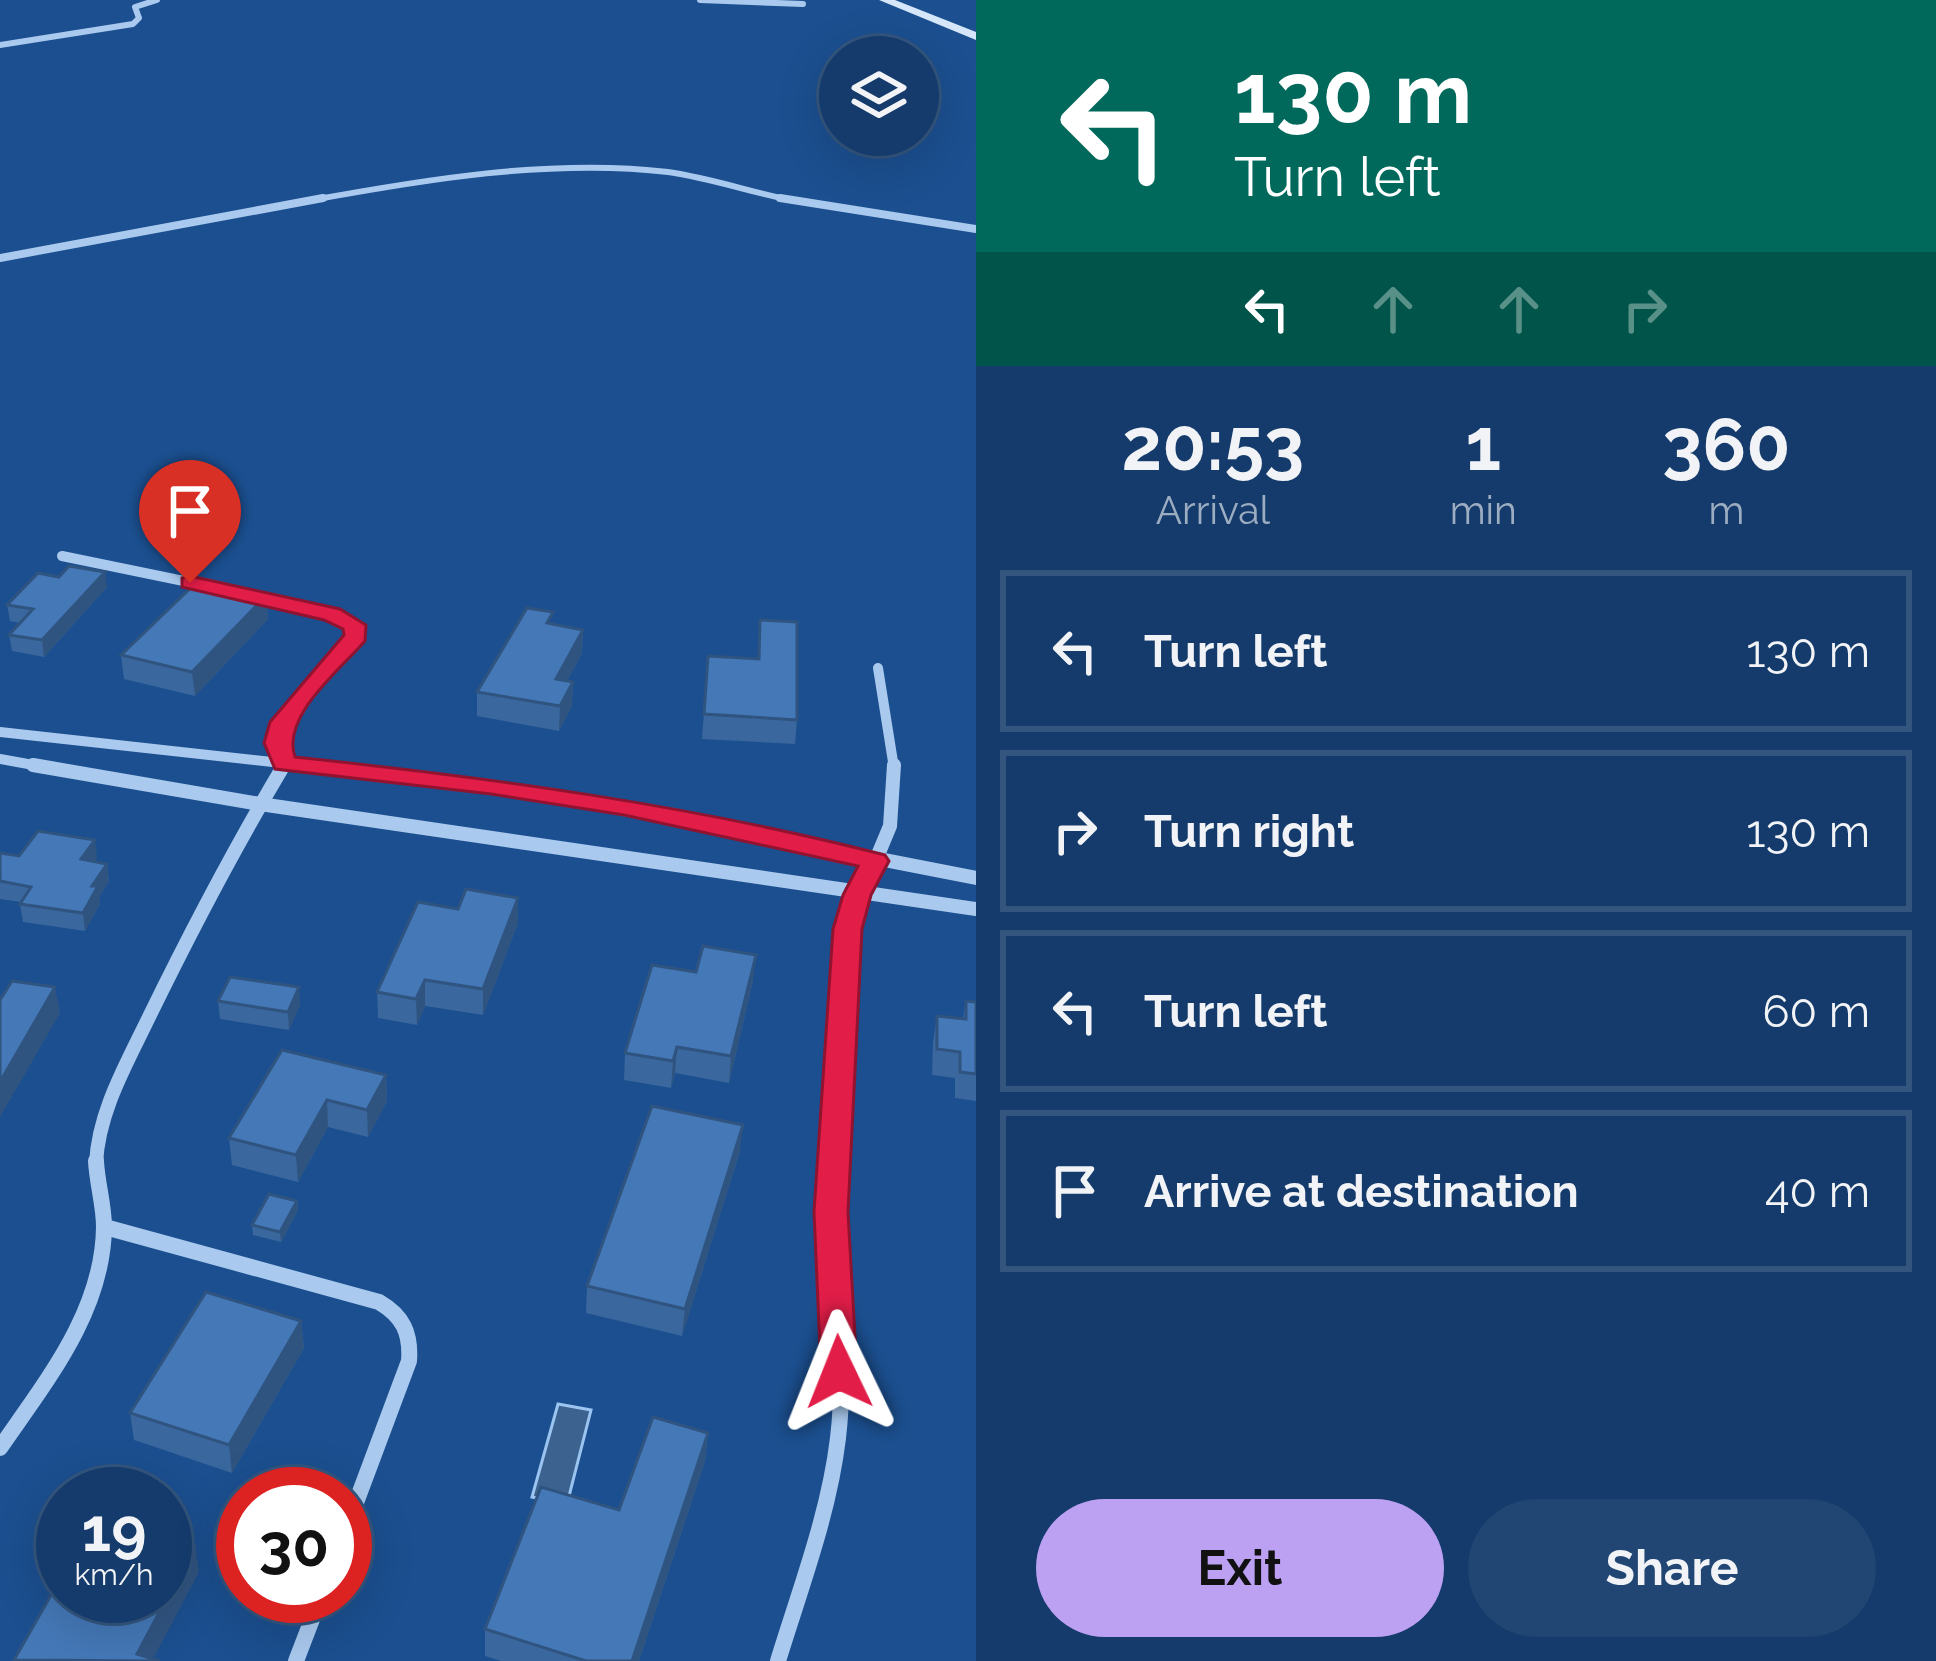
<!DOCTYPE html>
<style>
:root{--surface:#143b6b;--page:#214673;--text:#f1f3f6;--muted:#9dadc1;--line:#33557e;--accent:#bca0f2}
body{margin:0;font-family:Raleway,sans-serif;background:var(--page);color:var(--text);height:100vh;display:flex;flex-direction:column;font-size:45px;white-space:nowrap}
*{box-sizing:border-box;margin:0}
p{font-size:39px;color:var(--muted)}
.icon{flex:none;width:66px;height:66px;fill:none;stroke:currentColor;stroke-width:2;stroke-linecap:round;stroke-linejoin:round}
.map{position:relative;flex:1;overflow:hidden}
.details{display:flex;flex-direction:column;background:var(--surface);width:960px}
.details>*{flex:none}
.top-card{background:#00695c;color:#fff;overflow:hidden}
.tools{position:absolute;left:819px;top:36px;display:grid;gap:24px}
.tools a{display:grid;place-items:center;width:120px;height:120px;border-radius:50%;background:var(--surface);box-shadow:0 12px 48px #0002,0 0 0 3px var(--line);font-size:60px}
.speed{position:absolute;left:36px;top:1467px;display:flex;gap:24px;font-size:60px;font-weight:700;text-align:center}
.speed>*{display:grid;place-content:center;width:156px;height:156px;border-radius:50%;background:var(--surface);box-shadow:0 12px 48px #0002,0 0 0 3px var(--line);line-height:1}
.speed small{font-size:30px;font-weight:400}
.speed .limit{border:18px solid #d22;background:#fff;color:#111}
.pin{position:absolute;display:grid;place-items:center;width:102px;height:102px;color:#fff;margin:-123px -51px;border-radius:50% 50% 50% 0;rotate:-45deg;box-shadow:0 0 12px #0007}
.pin .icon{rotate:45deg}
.me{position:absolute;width:132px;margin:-66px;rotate:358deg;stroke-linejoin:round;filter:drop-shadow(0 0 9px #0008)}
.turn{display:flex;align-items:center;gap:42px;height:252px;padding:0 60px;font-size:54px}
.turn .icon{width:156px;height:156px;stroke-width:2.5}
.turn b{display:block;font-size:84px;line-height:102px}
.lanes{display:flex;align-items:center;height:114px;padding:0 60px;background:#0003;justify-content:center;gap:60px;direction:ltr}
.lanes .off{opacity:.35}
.eta{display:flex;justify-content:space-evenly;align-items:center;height:204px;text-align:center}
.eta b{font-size:72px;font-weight:700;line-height:84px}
.primary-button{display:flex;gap:24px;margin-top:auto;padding:24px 60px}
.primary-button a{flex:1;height:138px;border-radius:72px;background:var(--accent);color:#111;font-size:48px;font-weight:700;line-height:138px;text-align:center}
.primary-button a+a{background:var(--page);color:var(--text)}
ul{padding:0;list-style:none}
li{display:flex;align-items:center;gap:36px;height:162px;margin:0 24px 18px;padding:0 36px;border:6px solid var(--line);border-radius:0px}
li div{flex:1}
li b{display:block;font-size:45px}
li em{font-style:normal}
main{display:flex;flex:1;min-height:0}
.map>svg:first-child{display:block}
.water{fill:#3c6290;stroke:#9cc4f0;stroke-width:3}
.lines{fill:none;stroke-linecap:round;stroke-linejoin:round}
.minor-far4{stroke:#a9c9ee;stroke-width:6}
.minor-far3{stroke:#a9c9ee;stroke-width:8}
.minor-far2{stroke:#a9c9ee;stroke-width:10}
.minor-far1{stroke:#a9c9ee;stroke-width:14}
.minor{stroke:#a9c9ee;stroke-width:16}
.secondary{fill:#d6e6fa;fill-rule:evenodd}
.wall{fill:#3a679d}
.shaded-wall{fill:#305480}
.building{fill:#4478b7;stroke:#305480;stroke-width:3}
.route{fill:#e11d48;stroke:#92132f;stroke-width:3}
</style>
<main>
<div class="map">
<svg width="976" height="1661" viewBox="0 0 976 1661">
<rect width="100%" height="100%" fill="#1b4f8f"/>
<polygon class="water" points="558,1404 591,1410 567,1504 532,1497"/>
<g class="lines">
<g class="minor-far4">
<polyline points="700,0 803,4"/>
<polyline points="0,45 133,24 139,18 135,7 157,0"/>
<path d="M307 201C422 180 551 158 668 172 711 178 753 193 795 201"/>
</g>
<g class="minor-far3">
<polyline points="780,198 976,229"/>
<polyline points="0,258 323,198"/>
</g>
<g class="minor-far2">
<polyline points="62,556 208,586"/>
<polyline points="251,595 331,614 354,625 356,636 282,722 277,743 282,768"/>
<polyline points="878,668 894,768"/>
<polyline points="0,732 327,768"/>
<polyline points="0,759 50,768"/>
</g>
<g class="minor-far1">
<polyline points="33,765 260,804 976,909"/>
<polyline points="297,765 552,795 976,878"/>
<path d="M96 1164C98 1112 127 1063 149 1017 191 931 235 847 284 765"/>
<polyline points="834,1164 847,929 890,826 894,765"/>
</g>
<g class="minor">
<path d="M105 1227 379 1302C403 1316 411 1333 409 1361L345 1532"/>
<path d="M0 1448C46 1381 103 1312 104 1227 104 1205 97 1183 96 1161"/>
<polyline points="296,1661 321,1596"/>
<path d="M778 1661C800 1589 829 1514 838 1438 849 1346 829 1253 834 1161"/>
</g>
<polygon class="secondary" points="879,0 895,0 976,32 976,40"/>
</g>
<g class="wall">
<polygon points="59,577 107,587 44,657 12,651 9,635 20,623 10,621 7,605"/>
<polygon points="231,585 232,588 266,596 268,619 195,696 124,679 121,655"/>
<polygon points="760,620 797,720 795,744 702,739 708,656 758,659"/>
<polygon points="553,625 583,630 582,653 567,681 573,682 572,706 559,731 477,716 477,692"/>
<polygon points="0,853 19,856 97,858 94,862 107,864 109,881 99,897 100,904 85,931 23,922 20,904 21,902 0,899"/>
<polygon points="518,898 518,923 483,1015 425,1006 417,1025 378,1018 377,992"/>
<polygon points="696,972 753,981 729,1083 675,1073 671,1088 624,1080 625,1053"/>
<polygon points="218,1001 300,1005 289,1030 220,1019"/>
<polygon points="966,1001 976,1002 976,1101 955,1098 955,1078 932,1075 933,1042 937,1016 963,1018"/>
<polygon points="386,1075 387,1101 368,1137 328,1127 298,1182 232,1165 229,1138"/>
<polygon points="740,1151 682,1336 586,1313 587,1286"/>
<polygon points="297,1201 298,1210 281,1242 253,1235 252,1225"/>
<polygon points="301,1321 304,1348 232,1473 134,1440 130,1413"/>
<polygon points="708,1433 705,1461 639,1661 501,1661 485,1656 485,1629"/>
</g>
<g class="shaded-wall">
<polygon points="105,572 107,587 44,657 42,640"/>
<polygon points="266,596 268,619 195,696 192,672"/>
<polygon points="583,630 582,653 555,703 556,679"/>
<polygon points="573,682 572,706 559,731 560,706"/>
<polygon points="95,840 97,858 84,877 81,859"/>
<polygon points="107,864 109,881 99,897 100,904 85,931 83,913 92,886"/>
<polygon points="518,898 518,923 483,1015 483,989"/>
<polygon points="756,955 753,981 729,1083 731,1056"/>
<polygon points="425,980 425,1006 417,1025 416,999"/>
<polygon points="55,987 60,1013 0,1117 0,1082"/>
<polygon points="299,987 300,1005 289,1030 288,1012"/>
<polygon points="677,1047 675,1073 671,1088 673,1061"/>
<polygon points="386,1075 387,1101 368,1137 367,1110"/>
<polygon points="327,1100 328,1127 298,1182 296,1155"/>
<polygon points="743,1125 740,1151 682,1336 685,1309"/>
<polygon points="297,1201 298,1210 281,1242 280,1232"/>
<polygon points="301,1321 304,1348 232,1473 229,1445"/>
<polygon points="708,1433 705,1461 639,1661 632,1661"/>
<polygon points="195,1545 199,1572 152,1661 137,1654"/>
</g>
<g class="building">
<polygon points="69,566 105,572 42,640 9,635 33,609 7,605 38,573 59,577"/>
<polygon points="201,578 231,585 228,588 266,596 192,672 121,655"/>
<polygon points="527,608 553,612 547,623 583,630 556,679 573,682 560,706 477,692"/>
<polygon points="760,620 797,622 797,720 704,714 708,656 759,659"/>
<polygon points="38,831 95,840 81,859 107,864 92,886 98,886 83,913 20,904 31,887 0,881 0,853 19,856"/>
<polygon points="466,889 518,898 483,989 425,980 416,999 377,992 418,902 458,909"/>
<polygon points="703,946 756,955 731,1056 677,1047 673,1061 625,1053 652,965 696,972"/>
<polygon points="230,977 299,987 288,1012 218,1001"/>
<polygon points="12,981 55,987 0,1082 0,1000"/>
<polygon points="966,1001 976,1002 976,1074 960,1072 960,1052 937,1049 937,1016 966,1019"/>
<polygon points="282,1050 386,1075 367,1110 327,1100 296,1155 229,1138"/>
<polygon points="652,1106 743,1125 685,1309 587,1286"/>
<polygon points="269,1194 297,1201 280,1232 252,1225"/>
<polygon points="206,1292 301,1321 229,1445 130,1413"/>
<polygon points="653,1417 708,1433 632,1661 586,1661 485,1629 541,1487 619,1510"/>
<polygon points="165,1535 195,1545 137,1654 160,1661 14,1660 63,1574 63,1596 165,1596"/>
</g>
<path class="route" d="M190 576 340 609 366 625 365 641C340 670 281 716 295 757 493 778 691 805 885 855L889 861 871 895 862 929 848 1212 857 1372 852 1383 839 1387 826 1383 821 1372 814 1212 833 929 843 895 858 866 624 815 491 794 275 769 264 743 270 722 344 635 343 629 324 620 182 587V578Z"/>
</svg>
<div class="tools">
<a><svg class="icon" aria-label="layers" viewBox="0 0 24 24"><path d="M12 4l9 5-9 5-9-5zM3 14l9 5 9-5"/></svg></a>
</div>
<div class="speed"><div>19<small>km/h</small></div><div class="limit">30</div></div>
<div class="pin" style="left:190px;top:583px;background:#d93025"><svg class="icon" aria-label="arrive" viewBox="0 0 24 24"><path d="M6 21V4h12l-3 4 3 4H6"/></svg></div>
<svg class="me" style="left:839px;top:1372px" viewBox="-20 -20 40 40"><path d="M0-17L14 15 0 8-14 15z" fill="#e11d48" stroke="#fff" stroke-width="4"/></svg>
</div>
<section class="details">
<div class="top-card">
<div class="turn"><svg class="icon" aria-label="left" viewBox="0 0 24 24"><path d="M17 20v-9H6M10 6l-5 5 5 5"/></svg><div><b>130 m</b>Turn left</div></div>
<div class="lanes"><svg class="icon" aria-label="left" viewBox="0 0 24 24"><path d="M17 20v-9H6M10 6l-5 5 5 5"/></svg><svg class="icon off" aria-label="ahead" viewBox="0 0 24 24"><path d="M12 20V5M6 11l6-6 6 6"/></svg><svg class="icon off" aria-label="ahead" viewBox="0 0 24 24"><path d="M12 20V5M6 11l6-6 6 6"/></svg><svg class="icon off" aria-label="right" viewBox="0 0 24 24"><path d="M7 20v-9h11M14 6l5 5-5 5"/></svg></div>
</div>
<div class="eta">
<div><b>20:53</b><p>Arrival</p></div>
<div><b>1</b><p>min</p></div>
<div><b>360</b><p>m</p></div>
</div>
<ul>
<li><svg class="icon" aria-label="left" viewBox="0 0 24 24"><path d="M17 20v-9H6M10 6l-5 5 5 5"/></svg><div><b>Turn left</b></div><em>130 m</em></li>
<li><svg class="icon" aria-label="right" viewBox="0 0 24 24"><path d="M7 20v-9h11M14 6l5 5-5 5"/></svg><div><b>Turn right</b></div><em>130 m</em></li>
<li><svg class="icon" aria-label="left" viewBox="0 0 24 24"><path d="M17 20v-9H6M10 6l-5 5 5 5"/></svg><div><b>Turn left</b></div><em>60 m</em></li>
<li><svg class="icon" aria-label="arrive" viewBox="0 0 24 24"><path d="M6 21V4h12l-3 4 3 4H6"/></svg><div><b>Arrive at destination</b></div><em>40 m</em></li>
</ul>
<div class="primary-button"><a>Exit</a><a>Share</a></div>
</section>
</main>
